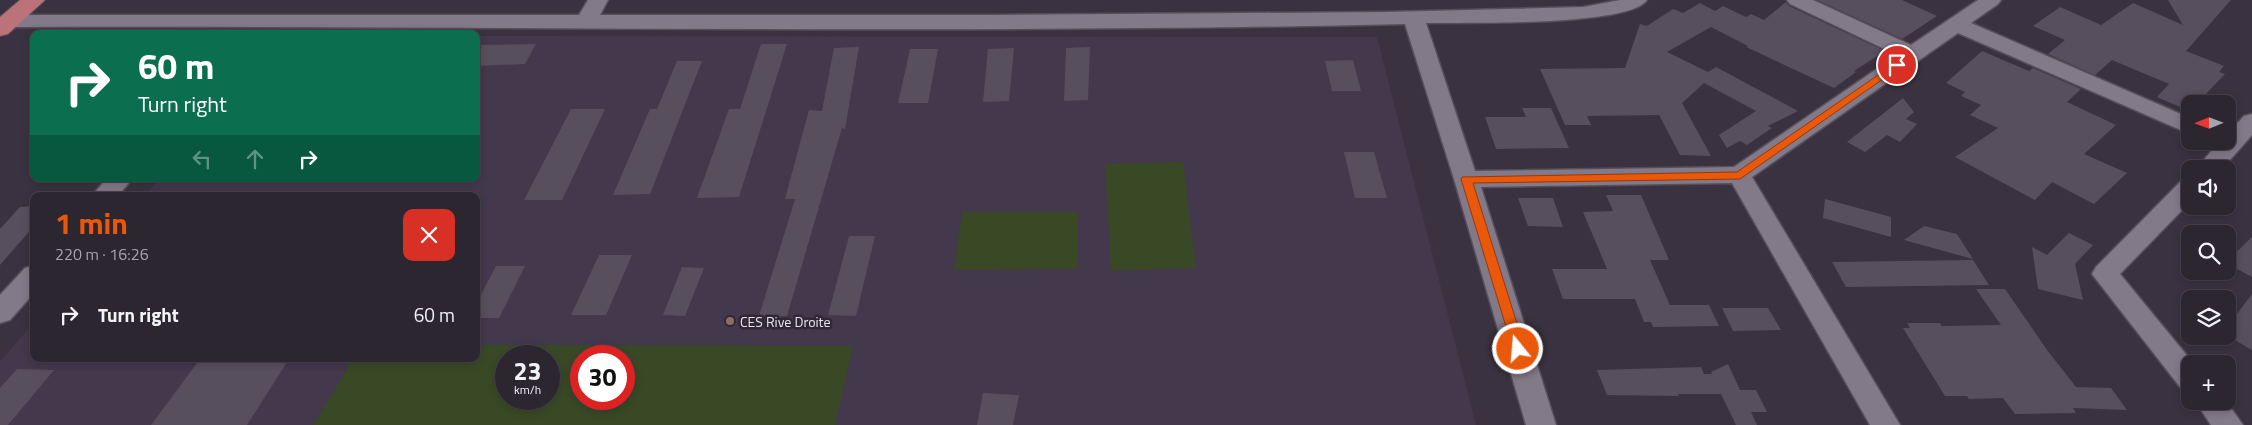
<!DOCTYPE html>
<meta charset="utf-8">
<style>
:root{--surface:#2c2630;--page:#38323c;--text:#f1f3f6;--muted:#a6a5ab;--line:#48434c;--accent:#ea580c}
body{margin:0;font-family:"Titillium Web",sans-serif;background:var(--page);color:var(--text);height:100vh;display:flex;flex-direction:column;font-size:19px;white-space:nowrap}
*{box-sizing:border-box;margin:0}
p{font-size:16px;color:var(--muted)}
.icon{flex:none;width:28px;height:28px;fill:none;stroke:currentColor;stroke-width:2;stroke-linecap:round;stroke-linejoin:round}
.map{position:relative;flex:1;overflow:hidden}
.drawer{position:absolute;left:30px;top:192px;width:450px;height:170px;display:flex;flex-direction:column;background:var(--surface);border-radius:10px;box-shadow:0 2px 8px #0003,0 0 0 1px var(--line)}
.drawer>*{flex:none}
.guide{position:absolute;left:30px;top:30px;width:450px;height:152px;border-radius:10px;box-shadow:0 2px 8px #0003,0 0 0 1px var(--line);background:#0b6e4f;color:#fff;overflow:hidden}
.needle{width:32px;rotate:269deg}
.fabs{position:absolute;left:2181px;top:95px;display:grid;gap:10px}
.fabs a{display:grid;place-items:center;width:55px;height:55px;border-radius:10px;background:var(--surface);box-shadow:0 2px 8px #0003,0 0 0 1px var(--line);font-size:25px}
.speed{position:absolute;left:495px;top:345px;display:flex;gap:10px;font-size:25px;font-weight:700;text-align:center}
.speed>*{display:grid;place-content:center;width:65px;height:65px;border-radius:50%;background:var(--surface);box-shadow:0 2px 8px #0003,0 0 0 1px var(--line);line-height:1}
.speed small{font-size:12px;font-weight:400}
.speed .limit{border:8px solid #d22;background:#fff;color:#111}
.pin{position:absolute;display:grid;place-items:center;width:42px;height:42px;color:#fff;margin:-21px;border:2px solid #fff;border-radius:50%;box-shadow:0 1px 5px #0007}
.me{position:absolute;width:55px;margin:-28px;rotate:343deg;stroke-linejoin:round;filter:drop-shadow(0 0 4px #0008)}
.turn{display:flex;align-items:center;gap:18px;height:105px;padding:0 25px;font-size:22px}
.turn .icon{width:65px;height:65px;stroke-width:2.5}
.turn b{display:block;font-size:35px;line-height:42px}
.lanes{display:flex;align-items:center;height:48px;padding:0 25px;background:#0003;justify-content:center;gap:25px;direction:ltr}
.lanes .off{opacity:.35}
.round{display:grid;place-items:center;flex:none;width:52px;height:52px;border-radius:10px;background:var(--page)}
.overview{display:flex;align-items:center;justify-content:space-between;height:85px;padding:0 25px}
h1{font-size:30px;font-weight:700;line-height:38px;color:var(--accent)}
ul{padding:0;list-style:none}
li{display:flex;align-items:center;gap:15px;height:75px;padding:0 25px}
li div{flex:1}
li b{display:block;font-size:19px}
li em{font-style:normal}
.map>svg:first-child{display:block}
.built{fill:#43384c;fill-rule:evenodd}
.green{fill:#394926;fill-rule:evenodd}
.building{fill:#584f5e}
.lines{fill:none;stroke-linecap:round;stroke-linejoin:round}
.minor-casing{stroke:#554f5a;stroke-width:3}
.highway-casing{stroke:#554f5a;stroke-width:2}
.minor{fill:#827989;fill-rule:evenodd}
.highway{fill:#bb7379;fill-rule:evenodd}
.route{fill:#ea580c;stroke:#983908}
.education-dot{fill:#8d6e63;stroke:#302836;stroke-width:2}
.labels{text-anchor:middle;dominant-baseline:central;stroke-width:5;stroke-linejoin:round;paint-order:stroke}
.poi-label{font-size:14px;fill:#e9e4ed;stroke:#302836;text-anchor:start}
</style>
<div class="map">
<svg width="2252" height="425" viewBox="0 0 2252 425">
<rect width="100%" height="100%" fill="#3a3240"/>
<path class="built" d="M476 36 1377 37 1476 425H0V361L34 323V359H476V196H144L160 179H476ZM506 356H549V399H506ZM581 356H624V399H581Z"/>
<g class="green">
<polygon points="1183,162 1196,268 1111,271 1105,164"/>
<polygon points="962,212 1078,212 1077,269 954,270"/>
<path d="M476 345 853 346 835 425H313L353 359H476ZM506 356H549V399H506ZM581 356H624V399H581Z"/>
</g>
<g class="building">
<polygon points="1817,0 1902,0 1937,16 1902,39"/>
<polygon points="2168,0 2231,0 2186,51 2224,66 2219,72 2225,74 2201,99 2199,98 2194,103 2187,100 2180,107 2157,97 2169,84 2112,60 2095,75 2048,54 2065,40 2033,26 2060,7 2101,25 2133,3 2183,25"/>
<polygon points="1786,2 1789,6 1885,51 1854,71 1856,72 1834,88 1746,47 1748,46 1711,27 1667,52 1708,72 1716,67 1798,111 1768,126 1772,128 1747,145 1740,141 1727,148 1719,135 1756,111 1704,83 1682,103 1711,156 1680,155 1659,115 1587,116 1591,125 1565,125 1540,69 1625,68 1640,24 1647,26 1673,9 1683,13 1700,3 1715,11 1723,6 1746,17 1751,14 1764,20"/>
<polygon points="536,44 525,64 476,66 476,53 480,45"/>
<polygon points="761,44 787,44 739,197 697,198 729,109 740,109"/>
<polygon points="859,47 845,129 842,128 787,316 759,316 795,199 785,199 809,110 822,111 834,48"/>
<polygon points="1090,47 1088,100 1064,101 1066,48"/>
<polygon points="1014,48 1009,101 983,102 988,49"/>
<polygon points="910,49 938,49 928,103 898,103"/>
<polygon points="1982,51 2029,71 2033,68 2081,89 2067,102 2116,125 2084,154 2127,173 2094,204 2052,182 2035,200 1955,157 1998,128 1970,115 1981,105 1961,96 1965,92 1946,83"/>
<polygon points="1353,60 1361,91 1332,91 1325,61"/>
<polygon points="677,61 702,61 650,194 613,195 650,109 657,109"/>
<polygon points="1903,98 1914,112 1906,119 1917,124 1900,142 1887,135 1865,152 1847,142"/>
<polygon points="1522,108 1551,108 1569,148 1496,149 1485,117 1526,117"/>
<polygon points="571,109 605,109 562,200 524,200"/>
<polygon points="1344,152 1374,152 1387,198 1355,198"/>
<polygon points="1606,195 1641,195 1669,260 1650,260 1670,305 1709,305 1719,326 1653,327 1651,322 1644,322 1635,299 1563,299 1552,269 1607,269 1583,212 1613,211"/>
<polygon points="1518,198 1553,198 1563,227 1528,226"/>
<polygon points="1825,199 1891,217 1891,237 1823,218"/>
<polygon points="34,206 34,226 0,265 0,229 20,207"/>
<polygon points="1924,226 1957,234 1973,259 1904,240"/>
<polygon points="2069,233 2093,245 2075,264 2083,300 2038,289 2032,247 2047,255"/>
<polygon points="849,236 875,236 856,316 828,315"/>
<polygon points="2252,237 2252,277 2228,264 2228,260"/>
<polygon points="599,255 632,255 606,315 571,315"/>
<polygon points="1973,260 1989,285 1846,287 1832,262"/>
<polygon points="496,266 525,266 499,318 476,318 476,304"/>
<polygon points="682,267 704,268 685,316 663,315"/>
<polygon points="1976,289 2005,289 2047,350 2076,387 2111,388 2127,410 2073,408 2076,413 2015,414 2003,398 1969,399 1967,396 1945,396 1903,328 1910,328 1907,323 1940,323 1942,326 2001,325"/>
<polygon points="2252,294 2252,350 2228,336 2228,326"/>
<polygon points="1722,308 1768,308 1781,330 1733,331"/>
<polygon points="200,359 289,359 247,425 151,425"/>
<polygon points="1728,364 1740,390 1756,390 1767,412 1751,412 1757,425 1736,425 1721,394 1678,394 1679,396 1607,395 1597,370 1701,367 1704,374 1712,374 1711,372"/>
<polygon points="17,369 54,370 8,425 0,425 0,388"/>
<polygon points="983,393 1019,395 1013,425 977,425"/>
</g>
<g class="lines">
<defs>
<g id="minor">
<path d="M588 0H608L600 15H993L1386 12 1583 7 1620 0H1647C1629 27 1463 22 1426 23L1475 171 1734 167 1897 55 1790 4 1787 0H1813L1911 45 1978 0H2001L1998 4 1971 23 2190 118V134L1958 33 1752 177 1900 425H1870L1732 183 1481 187 1556 425H1526L1454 179 1405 24C940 35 475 25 10 27L3 25 0 22 3 17 10 15H579Z"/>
<polygon points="2252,114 2252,135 2222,169 2196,169 2220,141 2228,141 2228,133 2244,116"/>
<polygon points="106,179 132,179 118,196 92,196"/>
<polygon points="2190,179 2190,202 2120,274 2194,364 2190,364 2190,390 2180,387 2092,274 2096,267 2181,181"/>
<polygon points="34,266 34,293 10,320 0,323 0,295 25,268"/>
<polygon points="2195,401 2226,401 2243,425 2211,425"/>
</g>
<polygon id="highway" points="20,0 45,0 8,34 0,36 0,17"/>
</defs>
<use href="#minor" class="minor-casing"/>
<use href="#highway" class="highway-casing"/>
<use href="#minor" class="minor"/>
<use href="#highway" class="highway"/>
</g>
<polygon class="route" points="1897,62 1900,63 1900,67 1740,179 1473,183 1525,349 1523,353 1514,353 1461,179 1462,177 1737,172"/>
<circle class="education-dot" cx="730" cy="321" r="5"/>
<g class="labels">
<g class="poi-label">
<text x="740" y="321">CES Rive Droite</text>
</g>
</g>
</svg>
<div class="fabs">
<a><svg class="needle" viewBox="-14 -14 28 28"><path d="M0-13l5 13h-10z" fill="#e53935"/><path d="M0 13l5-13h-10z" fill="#a6a5ab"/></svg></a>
<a><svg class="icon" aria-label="sound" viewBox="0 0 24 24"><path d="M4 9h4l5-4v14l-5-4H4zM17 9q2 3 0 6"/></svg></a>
<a><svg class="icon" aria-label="search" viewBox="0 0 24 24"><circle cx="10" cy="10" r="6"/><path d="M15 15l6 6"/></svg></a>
<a><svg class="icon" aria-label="layers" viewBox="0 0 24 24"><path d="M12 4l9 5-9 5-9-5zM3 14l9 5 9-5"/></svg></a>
<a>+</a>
</div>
<div class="speed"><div>23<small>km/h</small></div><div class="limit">30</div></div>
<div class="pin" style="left:1897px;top:65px;background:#d93025"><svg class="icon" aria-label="arrive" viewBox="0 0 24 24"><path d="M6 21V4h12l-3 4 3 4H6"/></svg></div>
<svg class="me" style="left:1518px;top:349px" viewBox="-20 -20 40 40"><circle r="17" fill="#ea580c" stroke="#fff" stroke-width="3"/><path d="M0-11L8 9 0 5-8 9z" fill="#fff"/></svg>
<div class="guide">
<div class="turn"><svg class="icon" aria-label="right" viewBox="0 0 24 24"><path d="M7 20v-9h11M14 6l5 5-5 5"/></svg><div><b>60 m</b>Turn right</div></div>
<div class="lanes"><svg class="icon off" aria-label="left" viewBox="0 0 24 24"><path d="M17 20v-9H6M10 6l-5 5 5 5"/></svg><svg class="icon off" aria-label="ahead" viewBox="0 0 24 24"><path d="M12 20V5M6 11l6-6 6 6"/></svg><svg class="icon" aria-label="right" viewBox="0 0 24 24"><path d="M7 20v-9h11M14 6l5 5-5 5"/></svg></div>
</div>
<section class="drawer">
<div class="overview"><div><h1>1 min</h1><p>220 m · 16:26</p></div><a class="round" style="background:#d93025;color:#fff"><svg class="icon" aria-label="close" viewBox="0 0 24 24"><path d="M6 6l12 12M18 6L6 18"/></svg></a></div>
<ul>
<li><svg class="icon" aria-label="right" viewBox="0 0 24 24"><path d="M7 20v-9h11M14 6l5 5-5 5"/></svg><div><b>Turn right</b></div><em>60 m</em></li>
</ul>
</section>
</div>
